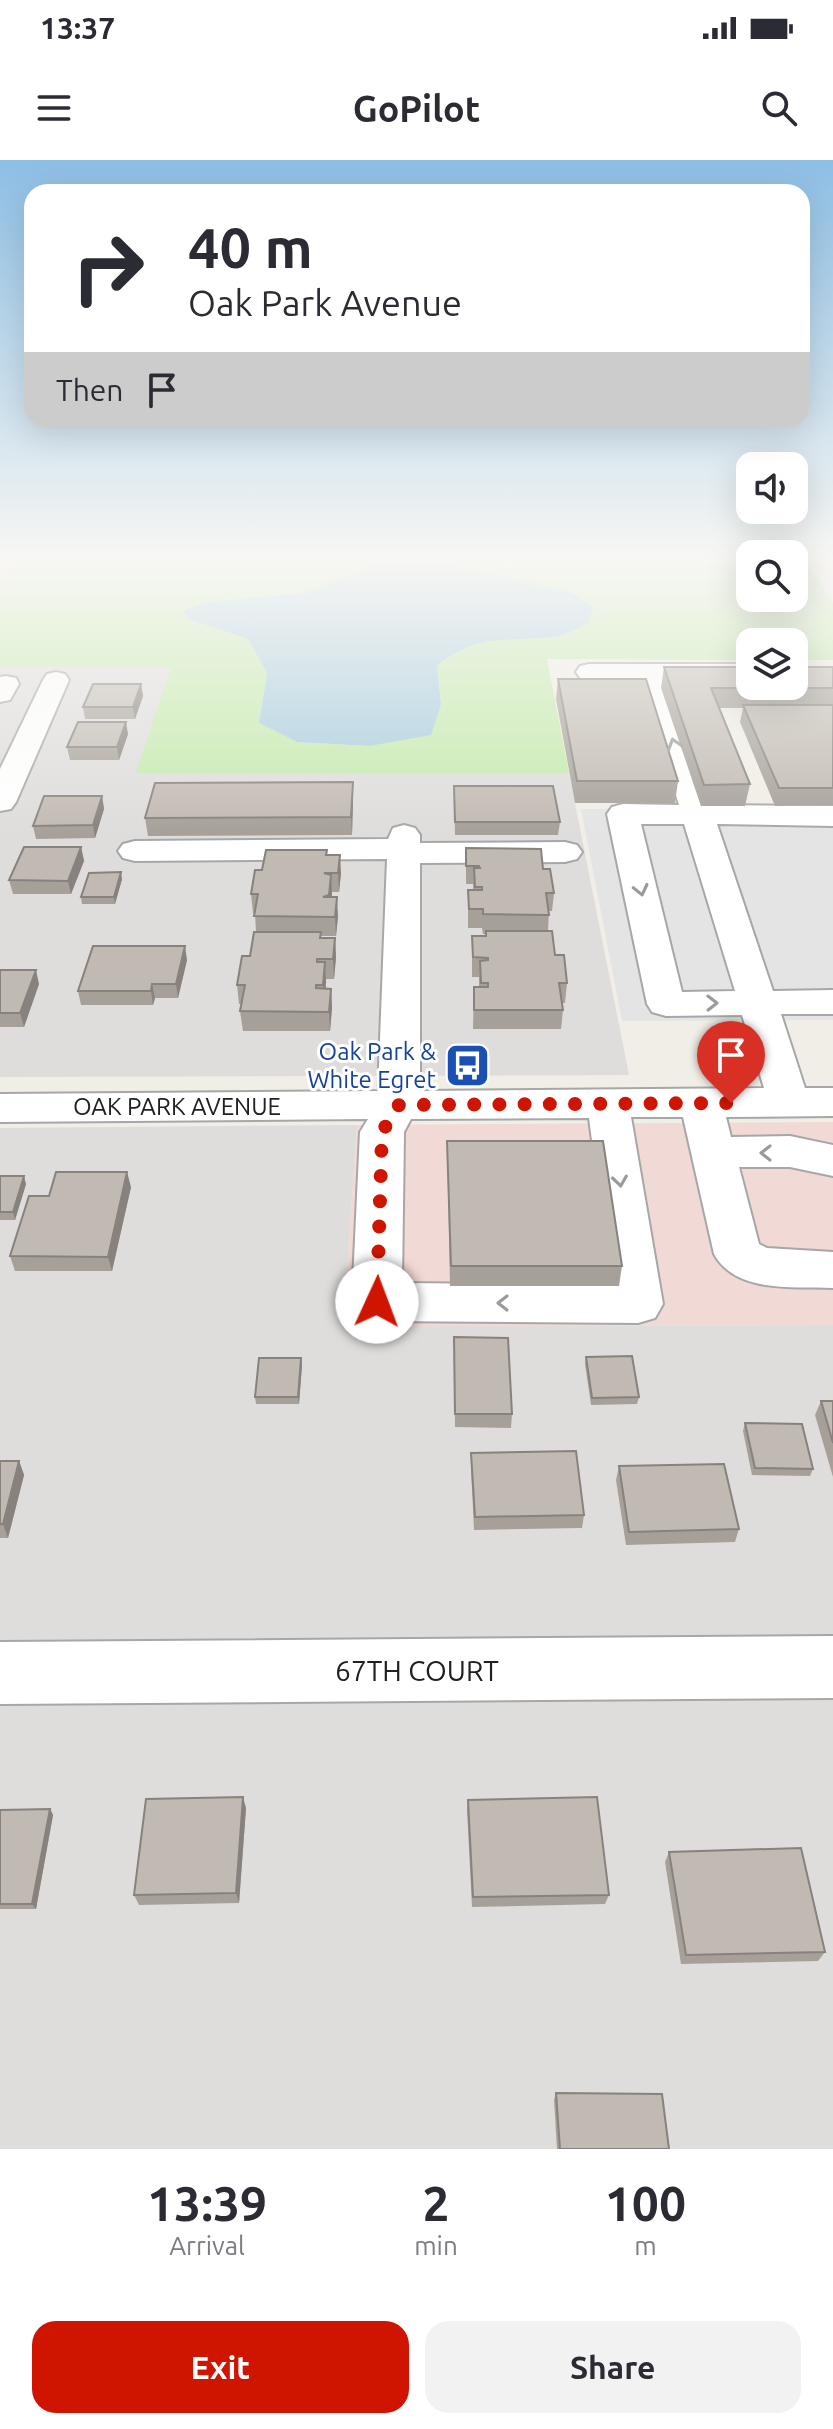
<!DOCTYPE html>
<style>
:root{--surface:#fff;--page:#f2f2f3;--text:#2b2b33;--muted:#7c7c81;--accent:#cf1400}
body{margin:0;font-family:Ubuntu,sans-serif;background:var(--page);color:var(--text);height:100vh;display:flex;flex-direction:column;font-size:30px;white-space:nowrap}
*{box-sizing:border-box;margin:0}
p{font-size:26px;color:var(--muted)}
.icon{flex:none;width:44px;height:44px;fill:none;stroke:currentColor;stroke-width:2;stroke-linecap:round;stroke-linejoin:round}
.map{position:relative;height:1989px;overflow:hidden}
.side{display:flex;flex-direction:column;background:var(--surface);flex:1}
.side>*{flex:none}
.top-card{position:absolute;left:24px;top:24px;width:786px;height:244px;border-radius:24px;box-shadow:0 8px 32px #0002;background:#fff;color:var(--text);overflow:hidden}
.controls{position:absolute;left:736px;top:292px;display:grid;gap:16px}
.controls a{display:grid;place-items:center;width:72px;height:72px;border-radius:16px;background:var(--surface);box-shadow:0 8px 32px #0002;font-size:40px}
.pin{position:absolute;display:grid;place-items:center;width:68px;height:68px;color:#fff;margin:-82px -34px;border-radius:50% 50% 50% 0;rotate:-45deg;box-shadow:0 0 8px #0007}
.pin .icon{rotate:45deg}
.me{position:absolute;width:88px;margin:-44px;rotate:2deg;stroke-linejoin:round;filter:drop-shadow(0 0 6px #0008)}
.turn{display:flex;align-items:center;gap:28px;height:168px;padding:0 32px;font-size:36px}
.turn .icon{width:104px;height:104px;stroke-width:2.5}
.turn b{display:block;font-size:56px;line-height:68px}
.then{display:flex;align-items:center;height:76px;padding:0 32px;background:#0003;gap:16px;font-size:30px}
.eta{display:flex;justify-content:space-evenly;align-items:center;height:136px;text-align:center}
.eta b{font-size:48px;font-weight:600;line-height:56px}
.button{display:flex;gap:16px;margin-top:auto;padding:16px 32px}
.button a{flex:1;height:92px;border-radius:24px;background:var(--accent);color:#fff;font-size:32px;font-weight:600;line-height:92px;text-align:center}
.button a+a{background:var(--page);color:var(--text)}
.status{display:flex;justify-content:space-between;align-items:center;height:56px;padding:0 40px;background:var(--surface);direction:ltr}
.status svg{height:22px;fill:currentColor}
header{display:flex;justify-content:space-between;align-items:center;height:104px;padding:0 32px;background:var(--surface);font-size:36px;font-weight:600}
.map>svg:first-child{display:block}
.residential{fill:#dedddc}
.commercial{fill:#f1d9d5}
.grass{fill:#c4eaac}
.parking{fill:#e4e4e4}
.water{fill:#a6ccde}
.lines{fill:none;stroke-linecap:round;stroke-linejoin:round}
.minor-casing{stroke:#a7a7a7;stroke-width:4}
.minor{fill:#fff;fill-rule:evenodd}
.wall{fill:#a6a099}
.shaded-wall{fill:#87827d}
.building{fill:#c1bab2;stroke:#87827d;stroke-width:2}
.oneway{stroke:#9b9b9b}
.route{stroke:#cf1400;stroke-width:14;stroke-dasharray:0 25.2}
.labels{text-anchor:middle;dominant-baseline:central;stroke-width:6;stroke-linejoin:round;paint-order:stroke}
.transit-label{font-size:24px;fill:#164399;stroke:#fff;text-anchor:end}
.street-label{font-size:24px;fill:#202020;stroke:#fff}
.near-street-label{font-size:28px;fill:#202020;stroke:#fff}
</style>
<div class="status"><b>13:37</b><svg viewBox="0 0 49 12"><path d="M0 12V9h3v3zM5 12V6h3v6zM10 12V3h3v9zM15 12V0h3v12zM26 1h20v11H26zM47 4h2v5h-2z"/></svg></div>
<header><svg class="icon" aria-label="menu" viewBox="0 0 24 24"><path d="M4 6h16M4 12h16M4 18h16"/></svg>GoPilot<svg class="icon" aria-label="search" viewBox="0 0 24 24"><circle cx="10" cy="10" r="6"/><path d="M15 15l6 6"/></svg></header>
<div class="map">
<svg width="833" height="1989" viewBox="0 0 833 1989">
<rect width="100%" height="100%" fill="#f0eee6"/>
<g class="residential">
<polygon points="0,507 171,507 137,613 569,613 629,915 0,917"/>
<polygon points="357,965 343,1166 833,1165 833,1989 0,1989 0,968"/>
</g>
<polygon class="commercial" points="833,962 833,1165 343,1167 357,965"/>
<path class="grass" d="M15 398H372L366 409 304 433 209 442 190 460 248 479 267 513 259 563 297 582 369 586 441 544 437 506C477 474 514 478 562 476L572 433 424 398H750V438H794V398H805L833 443V500H794V482H750V500L547 499 569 613H136L171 507H0V420Z"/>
<polygon class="parking" points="581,649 833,650 833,860 622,861"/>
<path class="water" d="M372 398H424L572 433 593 448 588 463C579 467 569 474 559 476 510 483 480 471 437 506L441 544 431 575 369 586 297 582 259 563 267 513 248 479 190 460 183 451 209 442 304 433 366 409Z"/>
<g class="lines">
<defs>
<g id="minor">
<path d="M589 504H750V520H668L710 645 833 646V666L717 664 773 831 833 830V854H781L805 928H833V956L726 957 731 977 790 976 833 985V1016L790 1007H739L759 1084 767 1088 833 1092V1128C794 1126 736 1134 714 1094L683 957H631L663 1144 655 1158 638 1163 377 1161 360 1156 352 1142 360 972 368 959 0 962V934L378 931 387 699 135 701 123 698 118 691 123 684 135 681 388 679 393 668 404 665 415 668 420 675V683L565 682 577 685 582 692 577 699 565 702 420 703V931L764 928 742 855 666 856 652 852 647 844 607 654 612 647 623 644 679 645 641 520 580 518 576 512 580 506ZM641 664H684L735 831 682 832ZM589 958 611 1125 402 1123 404 972 411 959Z"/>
<polygon points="56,512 65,514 69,520 16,642 11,649 0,651 0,609 43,520 47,514"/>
<polygon points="6,516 16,518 19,524 10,540 0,542 0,517"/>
<polygon points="833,1476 833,1538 0,1544 0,1482"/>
</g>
</defs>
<use href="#minor" class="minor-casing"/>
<use href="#minor" class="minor"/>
</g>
<g class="wall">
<polygon points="664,507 833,507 833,645 775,646 740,562 743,548 719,548 750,624 745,646 701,646 661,528"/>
<polygon points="558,519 678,621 675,643 575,643 556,539"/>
<polygon points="141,524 143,536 135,559 85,559 83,547"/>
<polygon points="128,574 119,600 70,600 67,587"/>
<polygon points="454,626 560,662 558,675 455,675"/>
<polygon points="102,636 104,649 95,678 36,679 33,666"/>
<polygon points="353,640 352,675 148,676 145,658"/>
<polygon points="81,687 84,701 71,734 13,734 9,720"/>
<polygon points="466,688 543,709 554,733 552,751 549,751 548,771 555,795 567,823 565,843 562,843 563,850 561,869 473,869 474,827 479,827 479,817 472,817 472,776 486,776 486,774 483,774 482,768 468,768 468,730 473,730 473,724 466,724"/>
<polygon points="327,690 327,695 341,713 339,732 332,732 332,737 338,756 336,776 321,776 321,778 335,778 336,797 334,819 326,819 326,829 331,829 332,848 330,871 243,871 240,851 242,844 239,844 237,825 250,796 256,772 255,753 253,753 251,734 262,710"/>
<polygon points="122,719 115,744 82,744 81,737"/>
<polygon points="187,800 178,838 155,838 153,845 81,845 78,831"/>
<polygon points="0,810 39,824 24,867 0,867"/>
<polygon points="447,981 622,1106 619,1126 450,1126"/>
<polygon points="0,1016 26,1024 15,1060 0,1060"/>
<polygon points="131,1027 112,1111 15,1111 10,1096 49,1036"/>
<polygon points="454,1177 512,1254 511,1268 455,1267"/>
<polygon points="586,1197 639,1237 637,1244 591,1245 585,1204"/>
<polygon points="301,1198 302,1205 299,1244 256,1244 255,1237"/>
<polygon points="821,1241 833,1241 833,1317 815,1255"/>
<polygon points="745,1263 813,1309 810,1316 752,1315 743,1271"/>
<polygon points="471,1293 584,1355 582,1368 474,1370 471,1307"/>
<polygon points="0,1301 19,1301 24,1315 8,1378 0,1378"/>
<polygon points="619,1306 739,1369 735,1382 626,1385 616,1320"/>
<polygon points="468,1640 609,1735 605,1744 472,1747 467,1650"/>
<polygon points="246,1648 239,1743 139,1745 134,1735"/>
<polygon points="50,1649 53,1655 36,1749 0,1749 0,1650"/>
<polygon points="669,1692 825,1792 818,1801 681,1804 665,1702"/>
<polygon points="556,1933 669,1989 557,1989 554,1940"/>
</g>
<g class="shaded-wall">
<polygon points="141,524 143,536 135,559 133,547"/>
<polygon points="126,562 128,574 119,600 117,587"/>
<polygon points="353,622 353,640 352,675 351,657"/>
<polygon points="102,636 104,649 95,678 93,665"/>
<polygon points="81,687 84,701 71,734 68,721"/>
<polygon points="340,695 341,713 339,732 338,713"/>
<polygon points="121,712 122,719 115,744 114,737"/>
<polygon points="331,715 332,734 330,754 323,737"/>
<polygon points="337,737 338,756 336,776 335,757"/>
<polygon points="335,778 336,797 334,819 333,799"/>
<polygon points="185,786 187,800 178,838 176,824"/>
<polygon points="325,802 326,822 324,845 323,825"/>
<polygon points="36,810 39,824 24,867 20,853"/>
<polygon points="152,824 155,838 153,845 151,831"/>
<polygon points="331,829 332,848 330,871 329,852"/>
<polygon points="127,1012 131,1027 112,1111 108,1097"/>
<polygon points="24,1016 26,1024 15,1060 13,1052"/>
<polygon points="301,1198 302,1205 299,1244 298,1237"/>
<polygon points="19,1301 24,1315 8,1378 3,1364"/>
<polygon points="243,1637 246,1648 239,1743 236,1733"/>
<polygon points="50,1649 53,1655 36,1749 32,1744"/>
</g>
<g class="building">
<polygon points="664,507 750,507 750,526 794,526 794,507 833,507 833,528 711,528 750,624 704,625"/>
<polygon points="558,519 646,519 678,621 577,621"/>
<polygon points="93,524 141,524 133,547 83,547"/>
<polygon points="743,545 833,545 833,628 779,628"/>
<polygon points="78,562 126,562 117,587 67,587"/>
<polygon points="353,622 351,657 145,658 155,623"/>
<polygon points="454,626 553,626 560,662 455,662"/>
<polygon points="44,636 102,636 93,665 33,666"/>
<polygon points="24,687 81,687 68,721 9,720"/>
<polygon points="466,688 541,689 543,709 550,709 554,733 546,733 549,755 483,754 483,749 469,749 468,730 482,730 482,727 475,727 474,708 480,708 479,706 466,706"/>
<polygon points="266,690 327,690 326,695 340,695 338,713 324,713 331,715 329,735 323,737 337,737 335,757 254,756 258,734 251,734 255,710 262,710"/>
<polygon points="121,712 114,737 81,737 89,713"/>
<polygon points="486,771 552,771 555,795 564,795 567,823 559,823 563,850 474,850 474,827 488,827 488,823 481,823 480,801 488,800 488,798 473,797 472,776 486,776"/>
<polygon points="254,772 321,772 320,778 335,778 333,799 317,799 317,802 325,802 323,825 316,825 316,828 331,829 329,852 240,851 245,825 237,825 242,796 250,796"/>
<polygon points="93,786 185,786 176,824 152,824 151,831 78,831"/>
<polygon points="0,810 36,810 20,853 0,853"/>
<polygon points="447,981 603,981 622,1106 451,1106"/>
<polygon points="56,1012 127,1012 108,1097 10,1096 29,1036 49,1036"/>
<polygon points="0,1016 24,1016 13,1052 0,1052"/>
<polygon points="454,1177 508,1178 512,1254 455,1254"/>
<polygon points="632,1196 639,1237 592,1238 586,1197"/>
<polygon points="259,1198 301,1198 298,1237 255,1237"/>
<polygon points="821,1241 833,1241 833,1283"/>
<polygon points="745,1263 802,1264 813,1309 755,1308"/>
<polygon points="576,1291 584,1355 475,1357 471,1293"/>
<polygon points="0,1301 19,1301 3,1364 0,1364"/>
<polygon points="724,1304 739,1369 629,1372 619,1306"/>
<polygon points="243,1637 236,1733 134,1735 146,1639"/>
<polygon points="597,1637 609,1735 473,1737 468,1640"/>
<polygon points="50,1649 32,1744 0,1744 0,1650"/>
<polygon points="801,1688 825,1792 686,1795 669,1692"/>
<polygon points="556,1933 662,1934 669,1989 560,1989"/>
</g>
<defs><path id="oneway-chevron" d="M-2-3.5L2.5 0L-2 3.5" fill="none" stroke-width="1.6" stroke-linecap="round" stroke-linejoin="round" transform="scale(2)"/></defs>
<g class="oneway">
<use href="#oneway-chevron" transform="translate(674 584) rotate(-107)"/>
<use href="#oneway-chevron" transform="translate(641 730) rotate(77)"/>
<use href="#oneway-chevron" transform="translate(712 843) rotate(-1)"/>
<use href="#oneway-chevron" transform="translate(766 993) rotate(180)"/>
<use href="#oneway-chevron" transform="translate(620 1021) rotate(82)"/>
<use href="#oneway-chevron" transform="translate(503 1143) rotate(-180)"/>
</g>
<linearGradient id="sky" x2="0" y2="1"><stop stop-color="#8dbee4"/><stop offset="0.59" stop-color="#f8f7f4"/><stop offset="1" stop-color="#f8f7f4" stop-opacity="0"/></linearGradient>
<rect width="833" height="676" fill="url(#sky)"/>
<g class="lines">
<polyline class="route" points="377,1142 382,972 399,945 731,943"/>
</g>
<defs>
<symbol id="bus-square" viewBox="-11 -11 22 22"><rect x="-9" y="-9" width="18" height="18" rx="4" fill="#1a4fb4" stroke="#fff"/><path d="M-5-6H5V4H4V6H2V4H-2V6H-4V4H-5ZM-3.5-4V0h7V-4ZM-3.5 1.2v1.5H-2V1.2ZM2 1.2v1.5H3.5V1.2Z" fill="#fff"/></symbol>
</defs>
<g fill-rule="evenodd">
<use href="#bus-square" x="442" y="880" width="51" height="51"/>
</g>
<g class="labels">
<g class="transit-label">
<text x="436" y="891">Oak Park &amp;<tspan x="436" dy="28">White Egret</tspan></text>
</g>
<g class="street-label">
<text x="177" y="946">OAK PARK AVENUE</text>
</g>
<g class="near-street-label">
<text x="417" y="1510">67TH COURT</text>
</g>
</g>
</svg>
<div class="controls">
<a><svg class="icon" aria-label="sound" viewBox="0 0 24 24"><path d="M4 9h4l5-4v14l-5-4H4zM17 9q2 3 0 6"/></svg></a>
<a><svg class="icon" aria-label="search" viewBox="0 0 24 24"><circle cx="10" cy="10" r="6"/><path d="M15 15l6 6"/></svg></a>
<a><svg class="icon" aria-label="layers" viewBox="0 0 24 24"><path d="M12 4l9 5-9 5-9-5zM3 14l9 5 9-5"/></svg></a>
</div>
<div class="pin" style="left:731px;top:943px;background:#d93025"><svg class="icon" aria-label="arrive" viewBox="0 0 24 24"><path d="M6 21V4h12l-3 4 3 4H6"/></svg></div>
<svg class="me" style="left:377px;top:1142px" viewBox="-20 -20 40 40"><circle r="19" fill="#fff"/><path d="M0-13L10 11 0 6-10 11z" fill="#cf1400"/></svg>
<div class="top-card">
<div class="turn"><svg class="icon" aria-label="right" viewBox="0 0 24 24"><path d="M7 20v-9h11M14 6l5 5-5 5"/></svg><div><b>40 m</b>Oak Park Avenue</div></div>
<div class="then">Then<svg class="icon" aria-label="arrive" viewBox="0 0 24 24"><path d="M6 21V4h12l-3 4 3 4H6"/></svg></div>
</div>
</div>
<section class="side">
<div class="eta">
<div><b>13:39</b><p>Arrival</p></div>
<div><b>2</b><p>min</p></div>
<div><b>100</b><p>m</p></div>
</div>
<div class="button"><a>Exit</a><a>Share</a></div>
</section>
